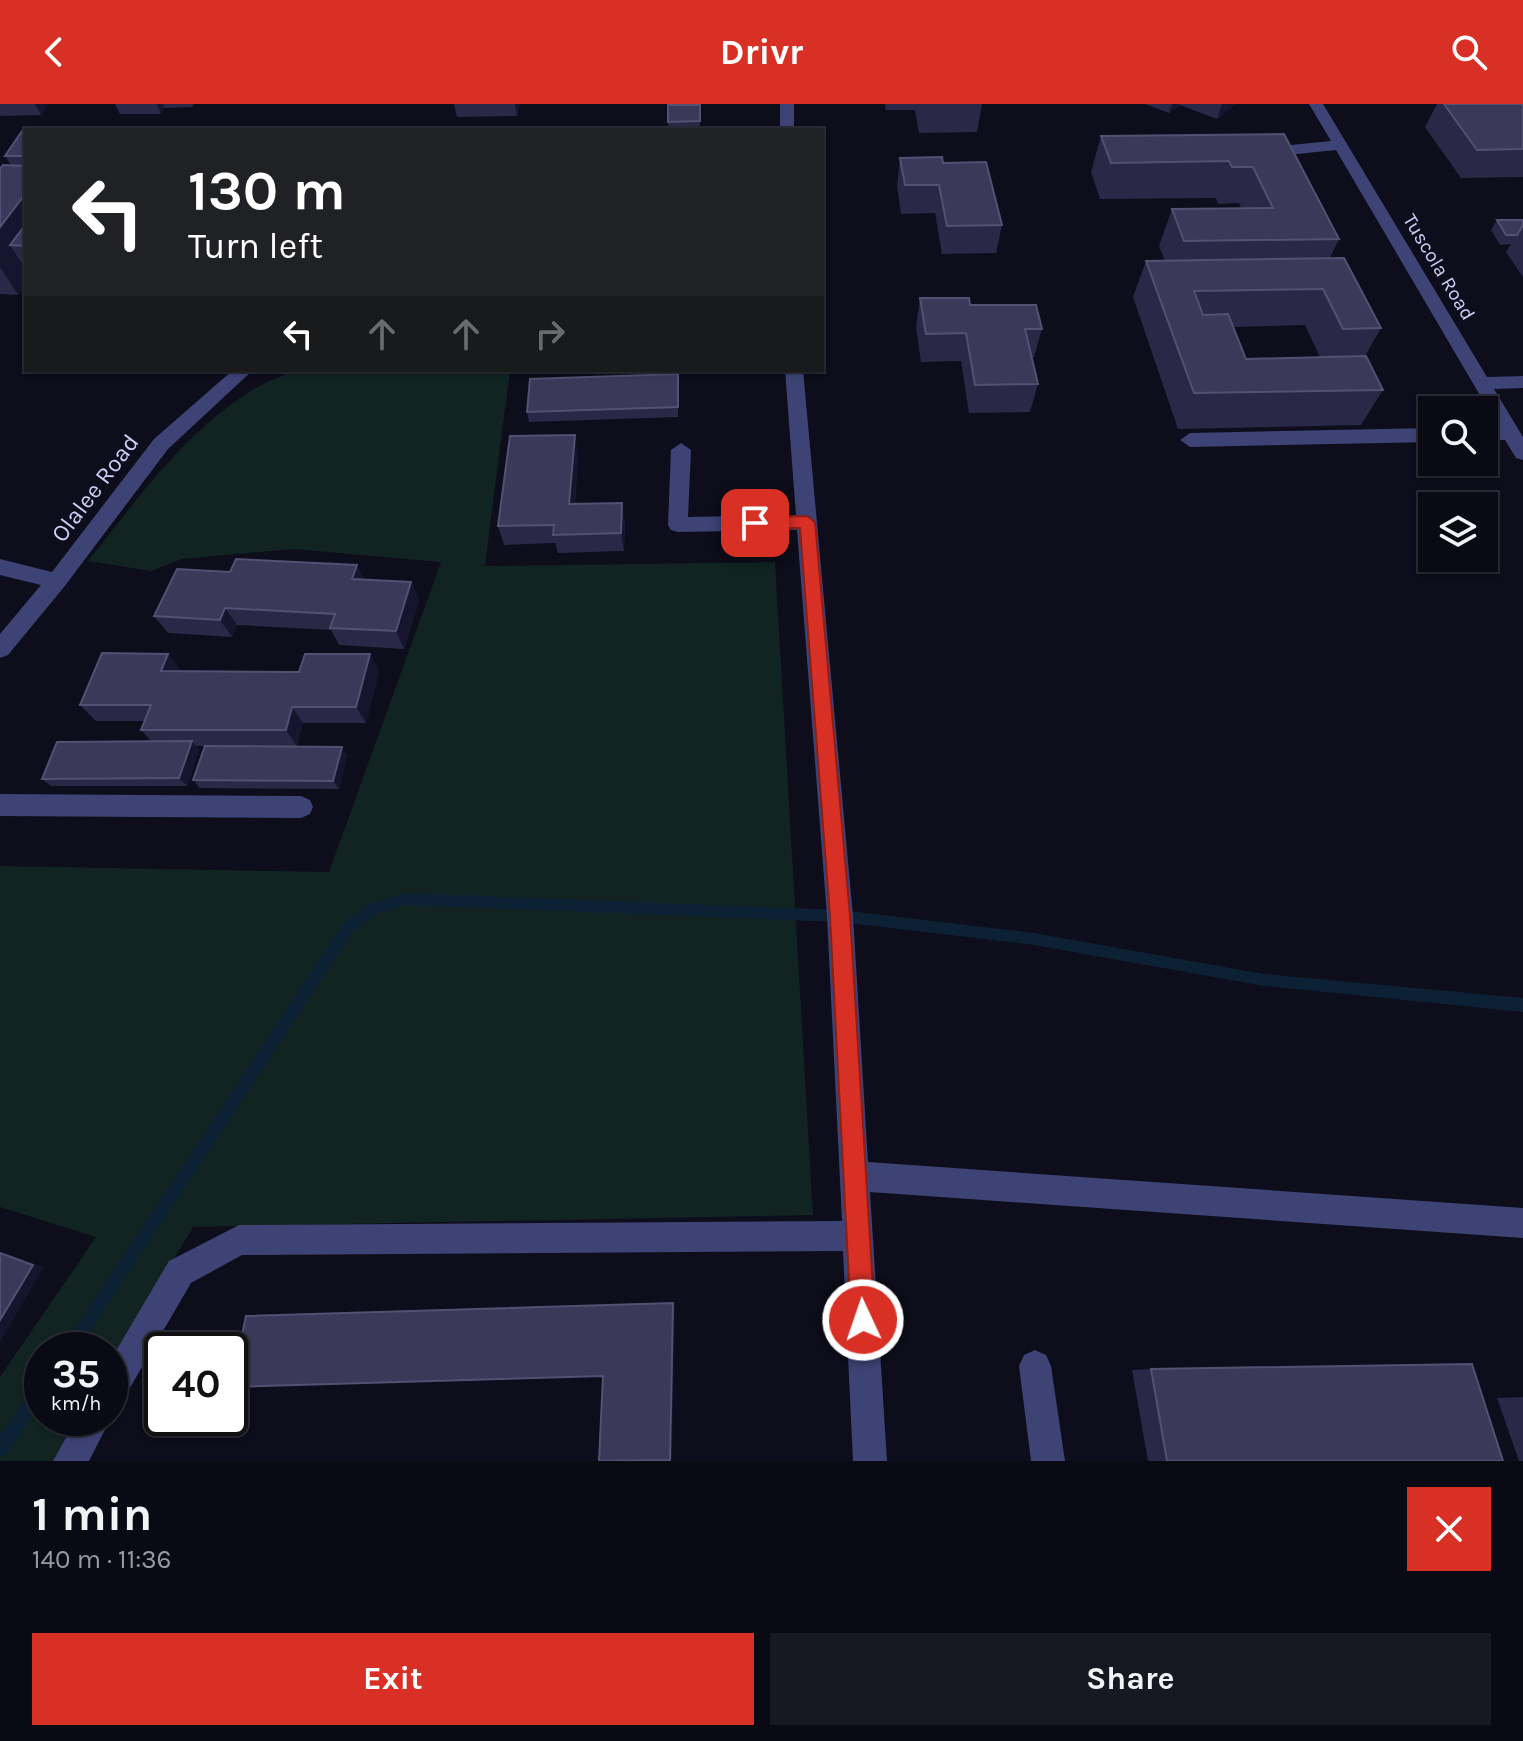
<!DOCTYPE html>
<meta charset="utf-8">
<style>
:root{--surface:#0a0a14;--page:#181822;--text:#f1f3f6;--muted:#999aa0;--line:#2a2b34;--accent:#d93025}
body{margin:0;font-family:Karla,sans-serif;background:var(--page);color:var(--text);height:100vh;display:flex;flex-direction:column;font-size:30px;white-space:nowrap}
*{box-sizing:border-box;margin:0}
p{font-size:26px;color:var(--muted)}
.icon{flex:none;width:44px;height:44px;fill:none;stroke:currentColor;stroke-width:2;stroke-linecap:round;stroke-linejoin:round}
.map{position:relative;height:1357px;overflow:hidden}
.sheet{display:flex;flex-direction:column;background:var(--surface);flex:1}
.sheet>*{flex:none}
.hud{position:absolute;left:24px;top:24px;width:800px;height:244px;border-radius:0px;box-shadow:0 2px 6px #0004,0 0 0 2px var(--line);background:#202124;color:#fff;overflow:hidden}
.controls{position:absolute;left:1418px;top:292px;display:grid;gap:16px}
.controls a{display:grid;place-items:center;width:80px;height:80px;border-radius:0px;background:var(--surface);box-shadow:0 2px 6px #0004,0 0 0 2px var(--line);font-size:40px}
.speed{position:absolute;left:24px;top:1228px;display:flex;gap:16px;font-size:40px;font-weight:700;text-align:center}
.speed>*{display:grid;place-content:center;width:104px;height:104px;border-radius:50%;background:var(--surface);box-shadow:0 2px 6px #0004,0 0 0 2px var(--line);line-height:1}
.speed small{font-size:20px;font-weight:400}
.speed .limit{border:4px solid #111;border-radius:12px;background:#fff;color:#111}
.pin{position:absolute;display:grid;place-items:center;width:68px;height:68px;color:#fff;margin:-34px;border-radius:16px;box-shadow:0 4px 12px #0006}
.me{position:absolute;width:88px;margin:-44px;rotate:357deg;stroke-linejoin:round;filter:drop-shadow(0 0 6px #0008)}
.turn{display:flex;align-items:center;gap:28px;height:168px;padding:0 32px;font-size:36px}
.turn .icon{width:104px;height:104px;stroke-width:2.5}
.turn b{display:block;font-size:56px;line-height:68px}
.lanes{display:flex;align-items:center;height:76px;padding:0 32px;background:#0003;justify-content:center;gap:40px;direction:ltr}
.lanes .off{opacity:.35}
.round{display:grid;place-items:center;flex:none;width:84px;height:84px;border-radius:0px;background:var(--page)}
.head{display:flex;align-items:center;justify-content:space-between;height:136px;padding:0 32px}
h1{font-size:48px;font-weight:700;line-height:60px}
.button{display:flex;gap:16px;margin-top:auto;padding:16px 32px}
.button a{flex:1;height:92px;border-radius:0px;background:var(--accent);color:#fff;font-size:32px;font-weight:700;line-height:92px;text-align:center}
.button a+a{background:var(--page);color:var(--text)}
header{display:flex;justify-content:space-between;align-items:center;height:104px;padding:0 32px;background:var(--accent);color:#fff;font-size:36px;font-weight:700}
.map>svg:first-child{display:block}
.green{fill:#112421}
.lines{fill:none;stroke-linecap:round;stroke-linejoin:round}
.stream{fill:#0d2134;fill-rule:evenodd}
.minor{fill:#3d4375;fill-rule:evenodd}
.wall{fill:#292847;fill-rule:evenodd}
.shaded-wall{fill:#17152e}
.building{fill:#3b395a;stroke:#525173;stroke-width:2}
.route{fill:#d93025;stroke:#8d1f18;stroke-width:2}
.labels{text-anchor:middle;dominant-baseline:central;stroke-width:8;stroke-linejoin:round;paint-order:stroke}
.far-street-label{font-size:20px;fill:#cdcef9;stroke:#0d0d1b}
.street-label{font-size:24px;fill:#cdcef9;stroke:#0d0d1b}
</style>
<header><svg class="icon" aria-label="back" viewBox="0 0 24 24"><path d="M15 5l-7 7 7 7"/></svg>Drivr<svg class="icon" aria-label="search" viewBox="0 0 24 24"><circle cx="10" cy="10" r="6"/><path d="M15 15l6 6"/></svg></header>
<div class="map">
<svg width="1523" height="1357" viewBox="0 0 1523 1357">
<rect width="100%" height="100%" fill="#0d0d1b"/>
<path class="green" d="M296 266H510L485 462 775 458 813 1111 193 1123 110 1261V1246H42V1314H78L53 1357H0V1273L96 1133 0 1103V762L329 768 441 458 293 445 182 455 151 467 88 457C137 396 183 329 251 287 264 278 281 273 296 266Z"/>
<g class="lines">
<g class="stream">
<polygon points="405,789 840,806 1034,829 1264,870 1523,894 1523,908 1264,882 1034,841 840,818 405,801 379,809 354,826 78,1246 61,1246 344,818 370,800"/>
<polygon points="42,1277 42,1299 6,1351 0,1353 0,1331 36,1279"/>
</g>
<g class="minor">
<rect x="780" y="0" width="14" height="26"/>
<polygon points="1309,0 1323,0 1487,273 1523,272 1523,284 1494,285 1523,333 1523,356 1516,354 1505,336 1484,336 1484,322 1498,322 1336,46 1259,54 1251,49 1259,44 1331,37"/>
<polygon points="233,266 253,266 168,345 64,483 8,551 0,554 0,530 41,481 0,471 0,455 52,468 154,335"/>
<polygon points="785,266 803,266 853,812 868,1058 1523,1104 1523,1134 870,1088 887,1357 853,1357 843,1147 242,1151 191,1179 121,1299 110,1304 110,1257 169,1157 239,1121 842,1117 827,812 797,426 678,428 671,426 668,421 671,346 681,339 691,346 688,413 796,411"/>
<polygon points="1432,324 1432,338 1190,343 1180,336 1190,329"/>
<polygon points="0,690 301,692 310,696 313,703 310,710 301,714 0,712"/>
<polygon points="1035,1246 1046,1251 1051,1262 1065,1357 1031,1357 1019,1262 1024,1251"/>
<polygon points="110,1311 111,1314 89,1357 53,1357 77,1314 110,1314"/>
</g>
</g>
<g class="wall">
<polygon points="0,0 48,0 41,11 0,12"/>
<polygon points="115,0 194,0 192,3 164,4 161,10 120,10"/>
<polygon points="454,0 520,0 517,12 457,13"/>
<polygon points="885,0 982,0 977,28 919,29 915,6 886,6"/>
<polygon points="1145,0 1236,0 1217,15 1180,1 1169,9"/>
<polygon points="1437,0 1521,0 1523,2 1523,73 1461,74 1425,23"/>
<polygon points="700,1 700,26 668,26 668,18"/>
<polygon points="26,27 26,180 18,191 0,190 0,65 11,61 5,52"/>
<path d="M1284 30 1339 135 1330 154 1381 224 1365 252 1383 286 1361 321 1178 325 1133 193 1146 157H1165L1159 142 1172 105 1241 104 1239 99 1218 100 1216 94 1100 95 1091 68 1101 32ZM1305 221 1320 253 1246 255 1233 223Z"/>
<polygon points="900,54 943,59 1002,121 996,149 942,150 935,109 901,110 897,82"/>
<polygon points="1497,116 1523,116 1523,173 1506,148 1511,140 1500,141 1491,126"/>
<polygon points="920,194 970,201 1042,225 1034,253 1032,253 1038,280 1030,308 969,309 961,257 921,258 916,223"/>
<polygon points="678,270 678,313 529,318 527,308"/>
<polygon points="578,350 575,400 625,418 624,447 558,449 555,439 504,441 498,422"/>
<polygon points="357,461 364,476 411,478 419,496 404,545 339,541 331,526 237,521 232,533 168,529 154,512 230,468"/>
<polygon points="168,550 181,567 299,568 370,550 379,567 366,619 303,619 297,642 195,642 199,646 187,682 51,682 42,675 152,638 141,626 144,617 96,617 80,601"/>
<polygon points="347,651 339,685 200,684 193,676"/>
<polygon points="1151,1265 1503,1357 1148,1357 1132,1266"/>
<polygon points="1523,1293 1523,1357 1519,1357 1497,1294"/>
</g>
<g class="shaded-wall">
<polygon points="35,0 48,0 41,11"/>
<polygon points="157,0 163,0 164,4 161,10"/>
<polygon points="515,0 520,0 517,12"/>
<polygon points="1172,0 1180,0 1169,9"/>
<polygon points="1222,0 1236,0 1217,15"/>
<polygon points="26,89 26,142 10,141 26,166 26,180 18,191 0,163 0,123"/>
<polygon points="575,331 578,350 573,419 569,400"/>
<polygon points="622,399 625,418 624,447 621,429"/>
<polygon points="357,461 365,479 352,475"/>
<polygon points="411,478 419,496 404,545 396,527"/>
<polygon points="225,504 237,521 232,533 220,516"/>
<polygon points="168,550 181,567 175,584 161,567"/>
<polygon points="370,550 379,567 366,619 356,603"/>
<polygon points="292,603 303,619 297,642 286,626"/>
<polygon points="192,637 199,646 187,682 179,674"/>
<polygon points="342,643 347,651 339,685 333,677"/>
<polygon points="0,1148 44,1163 0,1238"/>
<polygon points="673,1199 675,1201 672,1355 670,1356"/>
</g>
<g class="building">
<polygon points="1444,0 1521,0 1523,2 1523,45 1477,46"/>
<polygon points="668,1 700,1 700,17 668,18"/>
<polygon points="22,27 26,27 26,52 5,52"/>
<polygon points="1284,30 1339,135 1184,137 1172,105 1273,104 1253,63 1232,63 1229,57 1111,59 1101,32"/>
<polygon points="942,53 943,59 986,58 1002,121 947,122 939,81 905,81 900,54"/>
<polygon points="3,61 26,62 26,89 0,123 0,65"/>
<polygon points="1497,116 1523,116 1523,121 1517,131 1506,131"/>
<polygon points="26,120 26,142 10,141"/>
<polygon points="1344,154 1381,224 1343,225 1323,185 1194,187 1203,211 1228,210 1246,255 1366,252 1383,286 1194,289 1146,157"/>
<polygon points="920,194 969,194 970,201 1036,201 1042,225 1025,225 1038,280 975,281 966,229 926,230"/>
<polygon points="678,270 678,303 527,308 530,275"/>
<polygon points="575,331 569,400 622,399 621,429 553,431 554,421 498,422 510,332"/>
<polygon points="236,455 357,461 352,475 411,478 396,527 330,524 335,510 225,504 220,516 154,512 177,465 230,468"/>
<polygon points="102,549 168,550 161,567 299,568 305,550 370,550 356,603 292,603 286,626 141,626 151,601 80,601"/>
<polygon points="192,637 179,674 42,675 57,638"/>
<polygon points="205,642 342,643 333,677 193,676"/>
<polygon points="0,1149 33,1161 0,1216"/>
<polygon points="673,1199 670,1356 599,1357 603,1272 231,1283 246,1212"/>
<polygon points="1472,1260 1503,1357 1167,1357 1151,1265"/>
</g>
<polygon class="route" points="807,412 815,418 850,812 875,1216 871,1225 863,1228 854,1225 851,1216 830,812 800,424 755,425 748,419 755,413"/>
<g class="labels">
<g class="far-street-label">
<text transform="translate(1439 163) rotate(59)">Tuscola Road</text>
</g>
<g class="street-label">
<text transform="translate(95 384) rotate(-53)">Olalee Road</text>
</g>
</g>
</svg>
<div class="controls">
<a><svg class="icon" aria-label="search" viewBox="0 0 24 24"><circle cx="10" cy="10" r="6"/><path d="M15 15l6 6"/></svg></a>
<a><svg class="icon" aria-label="layers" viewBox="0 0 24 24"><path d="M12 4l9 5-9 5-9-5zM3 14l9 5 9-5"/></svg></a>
</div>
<div class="speed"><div>35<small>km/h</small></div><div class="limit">40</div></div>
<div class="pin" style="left:755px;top:419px;background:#d93025"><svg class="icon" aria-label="arrive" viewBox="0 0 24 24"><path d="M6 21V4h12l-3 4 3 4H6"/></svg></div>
<svg class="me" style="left:863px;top:1216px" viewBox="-20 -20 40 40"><circle r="17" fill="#d93025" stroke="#fff" stroke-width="3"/><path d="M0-11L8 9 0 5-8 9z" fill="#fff"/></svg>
<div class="hud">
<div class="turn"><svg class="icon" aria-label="left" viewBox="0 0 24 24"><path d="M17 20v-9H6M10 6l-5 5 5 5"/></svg><div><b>130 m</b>Turn left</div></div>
<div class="lanes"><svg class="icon" aria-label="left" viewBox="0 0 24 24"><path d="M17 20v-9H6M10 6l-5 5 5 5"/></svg><svg class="icon off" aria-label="ahead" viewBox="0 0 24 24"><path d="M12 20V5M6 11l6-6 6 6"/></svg><svg class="icon off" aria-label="ahead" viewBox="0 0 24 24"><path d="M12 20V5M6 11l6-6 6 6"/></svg><svg class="icon off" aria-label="right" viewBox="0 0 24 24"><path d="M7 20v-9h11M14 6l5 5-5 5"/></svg></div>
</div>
</div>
<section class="sheet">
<div class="head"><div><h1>1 min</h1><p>140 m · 11:36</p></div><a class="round" style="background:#d93025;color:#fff"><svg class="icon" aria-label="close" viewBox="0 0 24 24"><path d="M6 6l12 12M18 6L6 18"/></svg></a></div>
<div class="button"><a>Exit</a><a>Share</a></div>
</section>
